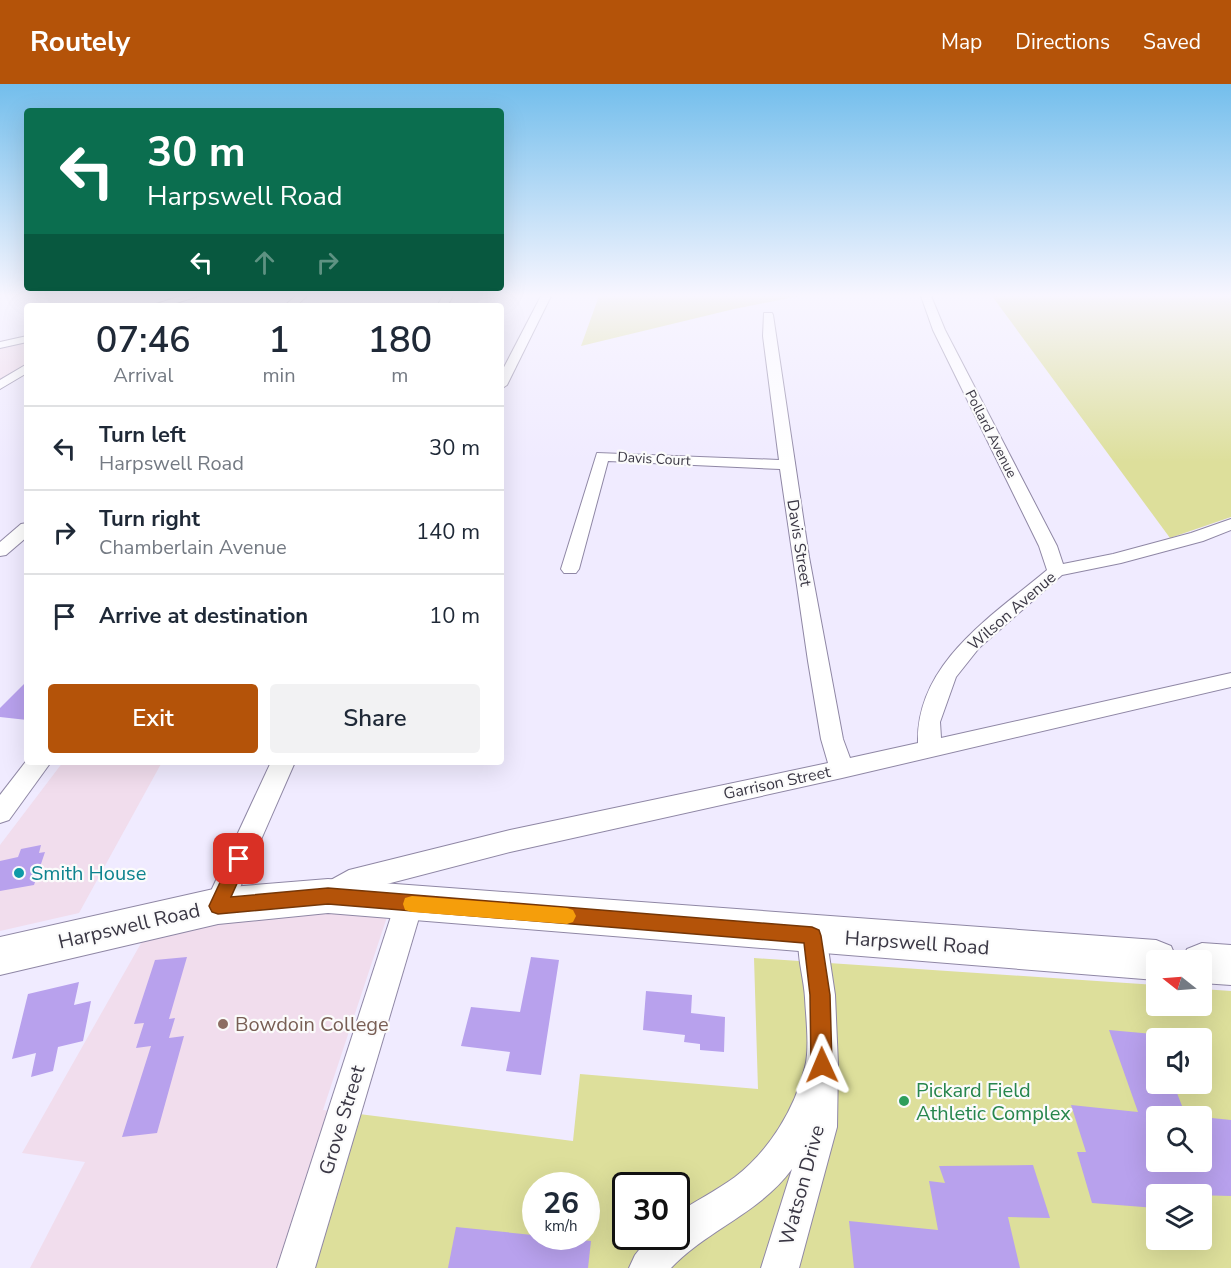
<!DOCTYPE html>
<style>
:root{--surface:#fff;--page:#f2f2f3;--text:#1f2937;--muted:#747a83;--line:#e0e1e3;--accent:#b45309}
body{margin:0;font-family:"Nunito Sans",sans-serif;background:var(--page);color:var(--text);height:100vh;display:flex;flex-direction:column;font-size:22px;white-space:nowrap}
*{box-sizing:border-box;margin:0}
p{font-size:20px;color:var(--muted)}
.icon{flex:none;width:33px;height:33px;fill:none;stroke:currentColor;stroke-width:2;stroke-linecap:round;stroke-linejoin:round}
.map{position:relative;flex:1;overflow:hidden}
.drawer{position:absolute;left:24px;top:219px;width:480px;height:462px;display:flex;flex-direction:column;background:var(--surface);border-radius:6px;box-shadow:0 6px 24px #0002}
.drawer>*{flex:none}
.hud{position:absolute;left:24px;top:24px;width:480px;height:183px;border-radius:6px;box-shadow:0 6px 24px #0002;background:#0b6e4f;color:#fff;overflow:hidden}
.needle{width:39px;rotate:287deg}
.tools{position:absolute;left:1146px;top:866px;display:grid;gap:12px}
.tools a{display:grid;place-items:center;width:66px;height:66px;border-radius:6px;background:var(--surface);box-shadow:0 6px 24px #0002;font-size:30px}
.speed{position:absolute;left:522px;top:1088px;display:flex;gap:12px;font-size:30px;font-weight:700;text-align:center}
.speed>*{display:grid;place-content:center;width:78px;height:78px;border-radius:50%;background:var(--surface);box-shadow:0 6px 24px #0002;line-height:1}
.speed small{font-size:15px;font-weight:400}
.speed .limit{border:3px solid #111;border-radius:9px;background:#fff;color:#111}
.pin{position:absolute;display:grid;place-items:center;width:51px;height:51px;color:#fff;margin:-26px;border-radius:12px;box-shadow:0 3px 9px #0006}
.me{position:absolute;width:66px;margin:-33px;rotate:359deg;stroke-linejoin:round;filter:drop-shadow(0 0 4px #0008)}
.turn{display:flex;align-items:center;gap:21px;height:126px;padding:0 24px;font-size:27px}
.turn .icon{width:78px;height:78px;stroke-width:2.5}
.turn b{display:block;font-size:42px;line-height:51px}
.lanes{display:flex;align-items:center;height:57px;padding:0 24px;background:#0003;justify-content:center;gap:30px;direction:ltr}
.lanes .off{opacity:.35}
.eta{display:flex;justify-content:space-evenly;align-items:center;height:102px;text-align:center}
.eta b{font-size:36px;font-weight:600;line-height:42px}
.primary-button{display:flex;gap:12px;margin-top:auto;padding:12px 24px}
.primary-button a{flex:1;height:69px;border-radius:6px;background:var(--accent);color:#fff;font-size:24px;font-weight:600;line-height:69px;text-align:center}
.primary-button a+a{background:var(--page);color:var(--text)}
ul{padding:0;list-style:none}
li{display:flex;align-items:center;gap:18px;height:84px;padding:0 24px;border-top:2px solid var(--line)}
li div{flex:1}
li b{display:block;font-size:22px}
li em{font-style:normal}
header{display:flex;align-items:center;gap:36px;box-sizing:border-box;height:84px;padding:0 30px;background:var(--accent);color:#fff}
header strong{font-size:28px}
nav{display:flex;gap:33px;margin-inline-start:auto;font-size:21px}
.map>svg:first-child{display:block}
.education{fill:#f1dded}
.green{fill:#dddf9b;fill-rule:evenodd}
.building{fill:#b8a1ed}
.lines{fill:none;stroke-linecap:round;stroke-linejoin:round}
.street-casing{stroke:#8f87a5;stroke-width:2}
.secondary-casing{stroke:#8f87a5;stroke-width:2}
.street{fill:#fff;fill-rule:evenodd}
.secondary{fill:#fff;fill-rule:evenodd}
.route{fill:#b45309;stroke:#753606;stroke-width:1.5}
.slow{fill:#f59e0b}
.culture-dot{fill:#0f9aa8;stroke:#fbfbfb;stroke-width:2}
.education-dot{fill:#8d6e63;stroke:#fbfbfb;stroke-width:2}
.leisure-dot{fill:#2e9e5b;stroke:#fbfbfb;stroke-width:2}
.labels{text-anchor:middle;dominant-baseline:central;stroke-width:4.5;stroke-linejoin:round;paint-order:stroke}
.far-street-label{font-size:14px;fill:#3a3744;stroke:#fbfbfb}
.street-label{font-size:16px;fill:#3a3744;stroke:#fbfbfb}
.near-culture-label{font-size:20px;fill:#0d838f;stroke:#fbfbfb;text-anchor:start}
.near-street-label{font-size:20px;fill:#3a3744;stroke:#fbfbfb}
.near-education-label{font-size:20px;fill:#785e54;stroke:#fbfbfb;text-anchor:start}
.near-leisure-label{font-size:20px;fill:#27864d;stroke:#fbfbfb;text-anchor:start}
</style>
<header>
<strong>Routely</strong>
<nav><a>Map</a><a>Directions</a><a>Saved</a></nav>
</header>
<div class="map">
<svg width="1231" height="1184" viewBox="0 0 1231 1184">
<rect width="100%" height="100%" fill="#f0ebff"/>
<g class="education">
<polygon points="27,256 27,282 0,299 0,263"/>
<polygon points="63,678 162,678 79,829 0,847 0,761"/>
<polygon points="301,827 388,830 323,1026 359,1030 313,1184 30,1184 85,1078 22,1069 144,854 208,841"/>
</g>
<g class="green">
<polygon points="599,212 799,212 734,225 581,262"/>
<polygon points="992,212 1231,212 1231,433 1170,454"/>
<path d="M754 874 1156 901V921H1202V905L1231 907V1184H313L359 1030 573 1057 580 990 758 1005ZM1156 954H1202V999H1156ZM1156 1032H1202V1077H1156ZM536 1101H586V1152H536ZM626 1101H676V1152H626ZM1156 1110H1202V1155H1156Z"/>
</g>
<g class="building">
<polygon points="27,597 27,636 0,633 0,624"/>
<polygon points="41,761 39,769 45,768 34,801 0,807 0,777 18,773 21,765"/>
<polygon points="187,873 169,935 175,934 169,954 184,952 157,1049 122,1053 151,962 136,964 144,939 134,940 155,876"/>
<polygon points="531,873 559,876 541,991 506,987 510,968 461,962 471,923 520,928"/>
<polygon points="79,898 74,921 91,917 83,957 58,963 53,987 31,993 36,969 12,975 28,910"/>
<polygon points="646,907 692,911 691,929 725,933 724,968 700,966 700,960 684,958 685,951 643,946"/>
<polygon points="1109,946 1153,950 1156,959 1156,999 1173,999 1186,1032 1156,1032 1156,1077 1202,1077 1202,1033 1231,1036 1231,1112 1156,1110 1156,1124 1092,1119 1077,1068 1086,1068 1071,1021 1138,1028"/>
<polygon points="1033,1081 1050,1134 1008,1133 1020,1184 854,1184 849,1137 938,1146 929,1097 945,1099 939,1082"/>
<polygon points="456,1143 591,1157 588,1184 448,1184"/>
</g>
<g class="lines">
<defs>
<g id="street">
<polygon points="181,212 198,212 167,222 150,222"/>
<polygon points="296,212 307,212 296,222 284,222"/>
<polygon points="443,212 453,212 447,222 437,222"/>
<polygon points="541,212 551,212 507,301 501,305 501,289"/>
<path d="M921 212H931L945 246 1057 462 1063 480 1113 470 1191 449 1231 435V446L1203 457 1121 479 1062 491 979 564 956 593 940 638 941 654 1231 589V603L842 694 510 768 356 808 328 824 318 821 314 812 318 803 349 786 510 746 828 679 821 655 808 577 780 385 608 377 579 485 576 489H564L561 485 597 369 779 376 763 252 764 229H772L773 231 809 473 843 655 850 674 918 659C916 579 992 532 1047 486L1039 462 933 246Z"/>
<polygon points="27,252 27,258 0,264 0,258"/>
<polygon points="27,280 27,289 0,305 0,296"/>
<polygon points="27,439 27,453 6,471 0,472 0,458 21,440"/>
<polygon points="27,676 51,678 9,736 0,739 0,711"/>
<polygon points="271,678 295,678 228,831 218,834 208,831 204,822"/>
<polygon points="409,808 419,811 423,820 315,1184 277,1184 395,820 399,811"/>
<path d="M812 838 822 842 826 851 835 911 838 981 837 1043 799 1184H761L792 1085C761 1128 707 1146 671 1184H629L635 1171 650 1152H676V1130C695 1117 716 1107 735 1093 769 1067 795 1025 805 983 810 965 806 933 805 914 804 891 793 863 802 842Z"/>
</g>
<g id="secondary">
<polygon points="328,795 1156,856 1171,862 1177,876 1156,876 1156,896 328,829 218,840 0,891 0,853 218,804"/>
<polygon points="1202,859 1231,861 1231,901 1202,899 1202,876 1182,876 1187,865"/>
</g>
</defs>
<use href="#street" class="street-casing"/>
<use href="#secondary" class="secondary-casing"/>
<use href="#street" class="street"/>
<use href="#secondary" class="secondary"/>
</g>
<linearGradient id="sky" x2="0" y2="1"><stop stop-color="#73beec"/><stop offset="0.56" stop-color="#f8f6ff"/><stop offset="1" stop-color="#f8f6ff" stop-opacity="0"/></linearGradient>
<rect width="1231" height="378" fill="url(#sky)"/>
<polygon class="route" points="239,768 245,770 248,775 231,813 328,804 812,843 819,846 821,852 830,911 832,981 829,988 822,991 814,988 811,981 810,911 804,859 328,820 218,830 212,828 209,822 231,775 233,770"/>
<polygon class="slow" points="412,812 567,824 573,826 576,832 573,838 567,840 412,828 405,826 403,820 405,814"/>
<circle class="culture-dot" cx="19" cy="789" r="6"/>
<circle class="education-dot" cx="223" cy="940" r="6"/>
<circle class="leisure-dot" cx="904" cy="1017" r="6"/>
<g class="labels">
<g class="far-street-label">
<text transform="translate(991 350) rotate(63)">Pollard Avenue</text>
<text transform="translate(654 375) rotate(3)">Davis Court</text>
</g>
<g class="street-label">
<text transform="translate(799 459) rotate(81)">Davis Street</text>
<text transform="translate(1012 527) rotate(-41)">Wilson Avenue</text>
<text transform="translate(777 699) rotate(-12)">Garrison Street</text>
</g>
<g class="near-culture-label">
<text x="31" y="789">Smith House</text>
</g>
<g class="near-street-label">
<text transform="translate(129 842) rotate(-13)">Harpswell Road</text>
<text transform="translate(917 859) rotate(4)">Harpswell Road</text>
<text transform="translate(342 1036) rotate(-73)">Grove Street</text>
<text transform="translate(802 1101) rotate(-75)">Watson Drive</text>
</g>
<g class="near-education-label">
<text x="235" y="940">Bowdoin College</text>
</g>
<g class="near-leisure-label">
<text x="916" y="1006">Pickard Field<tspan x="916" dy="23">Athletic Complex</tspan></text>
</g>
</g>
</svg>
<div class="tools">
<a><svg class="needle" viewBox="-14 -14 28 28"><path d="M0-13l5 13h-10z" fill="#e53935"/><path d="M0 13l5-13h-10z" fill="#747a83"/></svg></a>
<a><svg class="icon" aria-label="sound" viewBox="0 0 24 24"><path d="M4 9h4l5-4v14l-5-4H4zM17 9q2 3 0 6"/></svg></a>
<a><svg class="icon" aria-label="search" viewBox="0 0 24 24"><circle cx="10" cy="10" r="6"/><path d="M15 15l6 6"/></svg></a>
<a><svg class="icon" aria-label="layers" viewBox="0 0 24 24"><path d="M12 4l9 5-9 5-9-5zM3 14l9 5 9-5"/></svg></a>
</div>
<div class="speed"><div>26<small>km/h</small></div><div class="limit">30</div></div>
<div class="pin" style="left:239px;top:775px;background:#d93025"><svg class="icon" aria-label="arrive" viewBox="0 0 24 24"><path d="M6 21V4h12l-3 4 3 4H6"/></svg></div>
<svg class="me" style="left:822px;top:981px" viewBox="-20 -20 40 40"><path d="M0-17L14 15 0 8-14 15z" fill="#b45309" stroke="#fff" stroke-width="4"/></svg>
<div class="hud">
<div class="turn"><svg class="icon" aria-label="left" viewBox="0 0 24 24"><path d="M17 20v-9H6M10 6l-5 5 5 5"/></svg><div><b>30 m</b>Harpswell Road</div></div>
<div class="lanes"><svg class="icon" aria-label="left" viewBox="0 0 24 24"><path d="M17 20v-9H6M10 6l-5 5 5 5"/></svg><svg class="icon off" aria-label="ahead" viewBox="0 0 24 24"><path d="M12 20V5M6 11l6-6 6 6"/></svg><svg class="icon off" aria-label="right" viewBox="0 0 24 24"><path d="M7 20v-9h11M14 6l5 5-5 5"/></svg></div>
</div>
<section class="drawer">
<div class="eta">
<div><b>07:46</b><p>Arrival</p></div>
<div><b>1</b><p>min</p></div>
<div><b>180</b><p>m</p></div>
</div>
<ul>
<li><svg class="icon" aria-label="left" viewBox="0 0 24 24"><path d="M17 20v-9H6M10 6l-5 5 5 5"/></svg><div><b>Turn left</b><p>Harpswell Road</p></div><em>30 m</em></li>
<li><svg class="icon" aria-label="right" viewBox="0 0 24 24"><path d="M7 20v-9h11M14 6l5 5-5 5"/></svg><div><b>Turn right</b><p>Chamberlain Avenue</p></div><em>140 m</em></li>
<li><svg class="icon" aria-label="arrive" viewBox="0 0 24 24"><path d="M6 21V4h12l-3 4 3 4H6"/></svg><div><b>Arrive at destination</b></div><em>10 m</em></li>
</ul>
<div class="primary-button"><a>Exit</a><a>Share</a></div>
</section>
</div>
